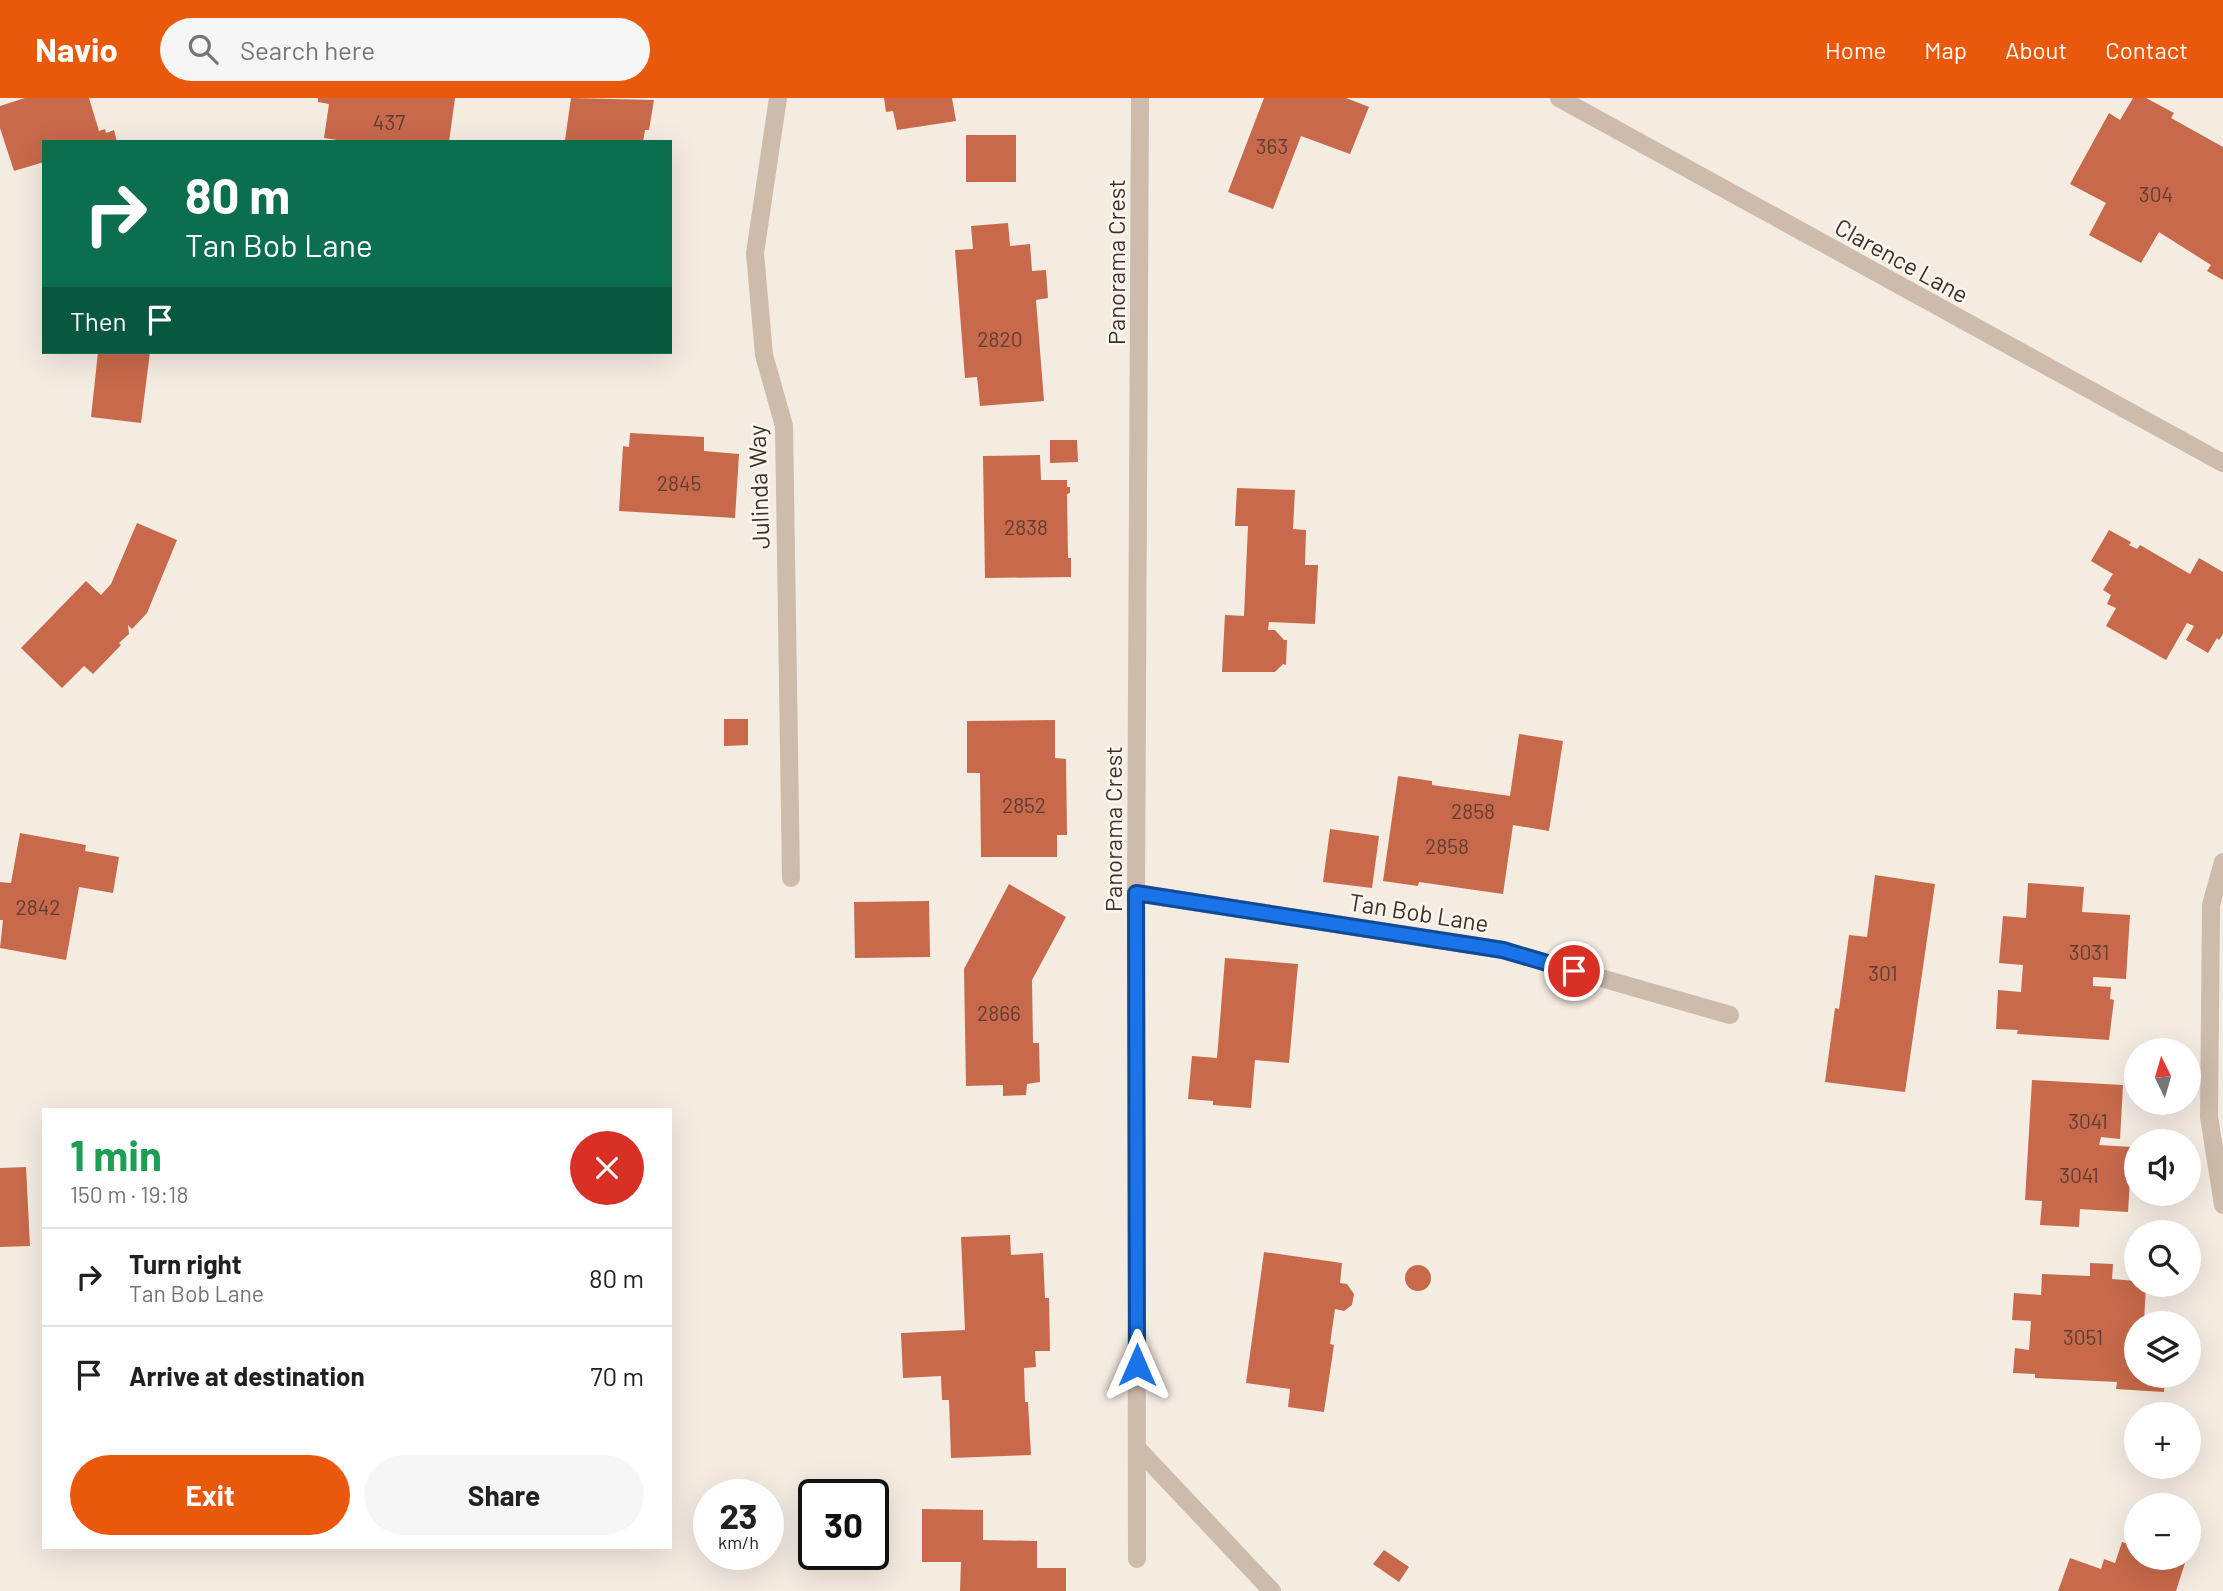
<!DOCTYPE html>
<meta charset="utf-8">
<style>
:root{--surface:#fff;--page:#f6f6f6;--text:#202124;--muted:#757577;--line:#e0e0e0;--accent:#ea580c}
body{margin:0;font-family:Barlow,sans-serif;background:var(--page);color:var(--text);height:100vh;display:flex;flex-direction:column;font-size:26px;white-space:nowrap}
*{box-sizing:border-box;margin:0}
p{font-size:23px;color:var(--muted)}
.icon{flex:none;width:38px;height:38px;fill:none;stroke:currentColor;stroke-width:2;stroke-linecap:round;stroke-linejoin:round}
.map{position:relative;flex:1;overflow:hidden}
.sheet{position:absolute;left:42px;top:1010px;width:630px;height:441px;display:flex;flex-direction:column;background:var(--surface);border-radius:0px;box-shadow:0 7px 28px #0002}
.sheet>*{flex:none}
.banner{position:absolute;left:42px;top:42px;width:630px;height:214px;border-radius:0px;box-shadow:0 7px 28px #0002;background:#0b6e4f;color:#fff;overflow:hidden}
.needle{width:46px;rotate:355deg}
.controls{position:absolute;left:2124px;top:940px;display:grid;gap:14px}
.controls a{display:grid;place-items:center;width:77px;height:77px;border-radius:50%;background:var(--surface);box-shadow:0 7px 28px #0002;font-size:35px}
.speed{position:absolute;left:693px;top:1381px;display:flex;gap:14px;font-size:35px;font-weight:700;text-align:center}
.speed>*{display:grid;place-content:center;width:91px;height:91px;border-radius:50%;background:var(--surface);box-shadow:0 7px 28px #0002;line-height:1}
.speed small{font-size:18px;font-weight:400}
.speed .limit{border:4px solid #111;border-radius:10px;background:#fff;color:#111}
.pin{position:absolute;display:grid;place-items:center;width:60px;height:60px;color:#fff;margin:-30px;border:4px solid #fff;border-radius:50%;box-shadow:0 2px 7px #0007}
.me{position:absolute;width:77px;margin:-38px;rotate:0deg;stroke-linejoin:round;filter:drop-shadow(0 0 5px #0008)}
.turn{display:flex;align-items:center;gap:24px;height:147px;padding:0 28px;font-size:32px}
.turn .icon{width:91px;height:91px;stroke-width:2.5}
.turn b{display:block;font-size:49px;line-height:60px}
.then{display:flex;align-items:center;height:66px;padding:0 28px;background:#0003;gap:14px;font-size:26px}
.round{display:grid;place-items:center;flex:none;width:74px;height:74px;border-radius:37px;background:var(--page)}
.summary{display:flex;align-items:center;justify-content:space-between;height:119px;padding:0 28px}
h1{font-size:42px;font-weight:700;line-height:52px;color:#1e9e55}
.primary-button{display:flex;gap:14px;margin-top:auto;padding:14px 28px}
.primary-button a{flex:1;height:80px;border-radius:42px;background:var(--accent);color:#fff;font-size:28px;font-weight:700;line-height:80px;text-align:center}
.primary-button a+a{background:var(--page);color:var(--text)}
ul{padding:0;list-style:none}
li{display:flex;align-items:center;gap:21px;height:98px;padding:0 28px;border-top:2px solid var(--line)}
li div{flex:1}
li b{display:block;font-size:26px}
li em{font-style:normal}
header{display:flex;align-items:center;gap:42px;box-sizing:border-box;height:98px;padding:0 35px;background:var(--accent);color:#fff}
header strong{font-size:33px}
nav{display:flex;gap:38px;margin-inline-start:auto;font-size:24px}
.search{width:490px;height:63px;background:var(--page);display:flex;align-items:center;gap:18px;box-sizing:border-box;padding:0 24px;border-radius:38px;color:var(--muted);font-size:26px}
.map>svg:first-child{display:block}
.building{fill:#c8694b}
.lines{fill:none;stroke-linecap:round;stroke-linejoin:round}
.service{stroke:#cdbbac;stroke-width:18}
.minor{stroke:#cdbbac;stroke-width:18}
.tertiary{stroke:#cdbbac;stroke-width:18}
.route-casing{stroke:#114b97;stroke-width:18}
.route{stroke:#1a73e8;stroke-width:12}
.labels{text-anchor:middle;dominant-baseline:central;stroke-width:5;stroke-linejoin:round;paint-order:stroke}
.number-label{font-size:21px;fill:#5e3e33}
.street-label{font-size:24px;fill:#3b302b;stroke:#fbf5ee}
</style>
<header>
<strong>Navio</strong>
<div class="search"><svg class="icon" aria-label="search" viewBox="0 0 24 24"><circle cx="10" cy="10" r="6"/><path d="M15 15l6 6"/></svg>Search here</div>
<nav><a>Home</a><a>Map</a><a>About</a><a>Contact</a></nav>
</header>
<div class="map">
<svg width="2223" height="1493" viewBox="0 0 2223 1493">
<rect width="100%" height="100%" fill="#f4ebe1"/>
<g class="building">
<polygon points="25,0 89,0 99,33 105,31 106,35 114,32 117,44 44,44 44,64 14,73 0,30 0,8"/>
<polygon points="318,0 455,0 449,44 350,44 324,40 329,6 318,4"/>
<polygon points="571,0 654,2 649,32 645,32 643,44 570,44 565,42"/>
<polygon points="884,0 952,0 956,23 897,32 893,13 886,14"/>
<polygon points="1264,0 1346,0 1369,9 1350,56 1301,38 1273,111 1228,94"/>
<polygon points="2133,0 2146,0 2174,15 2171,20 2223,49 2223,182 2207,173 2211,167 2159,134 2141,165 2089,137 2106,105 2070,86 2109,15 2120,22"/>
<rect x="966" y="37" width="50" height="47"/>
<polygon points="1008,125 1010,148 1030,146 1032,173 1046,172 1048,200 1036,202 1044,303 980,308 977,279 965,280 955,152 973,151 971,128"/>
<polygon points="98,254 150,254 141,325 91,319"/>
<polygon points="630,335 704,339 704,353 739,356 735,420 619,413 623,348 629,349"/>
<polygon points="1050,342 1077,342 1078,364 1050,365"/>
<polygon points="1040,357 1041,382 1067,382 1067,389 1070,389 1070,395 1067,396 1068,460 1071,460 1071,479 985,480 983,358"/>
<polygon points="1237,390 1295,392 1293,431 1306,432 1305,467 1318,467 1315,526 1269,524 1268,532 1275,532 1284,542 1287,542 1286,567 1283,566 1275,574 1222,574 1225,517 1244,518 1248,428 1235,428"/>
<polygon points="137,425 177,442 147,515 132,531 128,527 129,536 119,545 121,547 93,576 84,568 62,590 21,550 86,483 101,497 111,486"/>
<polygon points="2109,432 2131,444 2129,447 2137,451 2140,447 2190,476 2199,460 2223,474 2223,536 2219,542 2217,540 2208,555 2186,542 2194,528 2187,525 2166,562 2106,528 2116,510 2107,506 2111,497 2103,492 2113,476 2091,463"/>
<polygon points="724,621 748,621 748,647 724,648"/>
<polygon points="1055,622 1055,660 1066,661 1067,737 1057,737 1057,759 981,759 980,675 967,675 967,623"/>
<polygon points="1519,636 1563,643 1549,733 1513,727 1503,796 1419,784 1418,788 1383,783 1398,678 1432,683 1432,687 1510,698"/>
<polygon points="1330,731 1379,738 1372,790 1323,784"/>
<polygon points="20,735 86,747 85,753 119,759 113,795 79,789 66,862 0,850 3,822 0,822 0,784 11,785"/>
<polygon points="1875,777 1935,786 1905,994 1825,984 1835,910 1839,911 1849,837 1867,839"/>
<polygon points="2028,785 2084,789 2082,814 2130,817 2126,881 2093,879 2093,888 2111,889 2110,901 2114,902 2109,942 2017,936 2018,932 1996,931 1998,892 2021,894 2023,867 1999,865 2003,818 2026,820"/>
<polygon points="1009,786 1066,819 1032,882 1033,945 1039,945 1040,984 1027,986 1026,997 1003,998 1003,987 966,988 964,871"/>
<polygon points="929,803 930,859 855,860 854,804"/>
<polygon points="1225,860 1298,866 1289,965 1255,962 1251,1010 1213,1007 1213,1003 1188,1001 1192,958 1217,960"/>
<polygon points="2032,982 2123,987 2120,1041 2101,1039 2099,1047 2132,1049 2128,1114 2080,1111 2079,1129 2040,1127 2042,1103 2025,1102"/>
<polygon points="26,1069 30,1148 0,1149 0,1070"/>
<polygon points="1010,1137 1011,1157 1043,1155 1045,1200 1049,1200 1050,1253 1035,1253 1036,1269 1024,1270 1025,1304 1028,1304 1031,1357 951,1360 949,1302 942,1302 941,1278 903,1280 901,1235 965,1232 961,1139"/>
<polygon points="1264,1154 1342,1165 1340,1185 1347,1186 1354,1196 1352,1207 1344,1213 1335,1211 1330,1246 1334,1247 1324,1314 1288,1309 1290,1291 1246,1285"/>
<polygon points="2090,1165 2113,1166 2112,1181 2137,1183 2137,1186 2146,1186 2144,1225 2137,1225 2137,1278 2165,1278 2164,1294 2116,1291 2117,1284 2035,1280 2035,1276 2013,1275 2015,1250 2029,1252 2031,1223 2012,1222 2014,1195 2041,1197 2042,1176 2090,1178"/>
<circle cx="1418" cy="1180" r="13"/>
<polygon points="922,1411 983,1412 983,1442 1037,1443 1037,1470 1066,1470 1066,1493 960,1493 961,1464 922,1464"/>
<polygon points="2122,1444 2137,1449 2137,1460 2167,1460 2185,1465 2176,1493 2058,1493 2070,1460 2101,1471 2104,1461 2115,1465"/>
<polygon points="1384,1452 1409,1469 1399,1484 1373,1466"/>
</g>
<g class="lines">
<polyline class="service" points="1137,1350 1272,1493"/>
<g class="minor">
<polyline points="778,0 755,155 764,257 784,328 791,780"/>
<polyline points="2223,764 2211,807 2209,1019 2223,1107"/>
<polyline points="1136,795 1503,852 1730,917"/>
<polyline points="1137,1461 1136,795 1140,0"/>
</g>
<polyline class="tertiary" points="1559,0 2223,365"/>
</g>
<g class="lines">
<defs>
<polyline id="route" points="1137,1267 1136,795 1503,852 1574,873"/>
</defs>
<use href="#route" class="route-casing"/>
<use href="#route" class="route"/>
</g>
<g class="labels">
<g class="number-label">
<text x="389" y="23">437</text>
<text x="1272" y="47">363</text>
<text x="2156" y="95">304</text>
<text x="1000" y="240">2820</text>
<text x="679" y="384">2845</text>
<text x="1026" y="428">2838</text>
<text x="1024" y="706">2852</text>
<text x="1473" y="712">2858</text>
<text x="1447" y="747">2858</text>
<text x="38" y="808">2842</text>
<text x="2089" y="853">3031</text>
<text x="1883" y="874">301</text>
<text x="999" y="914">2866</text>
<text x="2088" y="1022">3041</text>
<text x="2079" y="1076">3041</text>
<text x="2083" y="1238">3051</text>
</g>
<g class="street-label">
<text transform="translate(1902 162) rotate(29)">Clarence Lane</text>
<text transform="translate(1115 164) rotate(-90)">Panorama Crest</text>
<text transform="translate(758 389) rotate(-92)">Julinda Way</text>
<text transform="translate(1112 731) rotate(-90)">Panorama Crest</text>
<text transform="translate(1419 814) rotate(9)">Tan Bob Lane</text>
</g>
</g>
</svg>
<div class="controls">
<a><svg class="needle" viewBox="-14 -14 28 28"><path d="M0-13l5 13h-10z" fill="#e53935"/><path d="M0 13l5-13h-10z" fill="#757577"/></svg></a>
<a><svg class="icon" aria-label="sound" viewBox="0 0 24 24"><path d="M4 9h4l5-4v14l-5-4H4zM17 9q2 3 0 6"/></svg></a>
<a><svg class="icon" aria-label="search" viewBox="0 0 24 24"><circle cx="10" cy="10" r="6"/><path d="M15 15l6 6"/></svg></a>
<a><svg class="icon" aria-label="layers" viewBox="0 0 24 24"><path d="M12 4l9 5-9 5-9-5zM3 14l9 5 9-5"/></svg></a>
<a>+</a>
<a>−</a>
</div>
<div class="speed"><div>23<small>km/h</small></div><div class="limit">30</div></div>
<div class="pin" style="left:1574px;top:873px;background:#d93025"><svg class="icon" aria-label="arrive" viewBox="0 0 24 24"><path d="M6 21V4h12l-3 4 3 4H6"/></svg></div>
<svg class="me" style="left:1137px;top:1267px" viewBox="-20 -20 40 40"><path d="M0-17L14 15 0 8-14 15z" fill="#1a73e8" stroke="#fff" stroke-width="4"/></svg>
<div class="banner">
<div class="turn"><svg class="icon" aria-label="right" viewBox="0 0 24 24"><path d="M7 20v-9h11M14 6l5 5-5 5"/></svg><div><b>80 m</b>Tan Bob Lane</div></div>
<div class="then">Then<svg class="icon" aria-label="arrive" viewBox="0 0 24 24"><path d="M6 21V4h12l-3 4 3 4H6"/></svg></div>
</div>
<section class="sheet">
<div class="summary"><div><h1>1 min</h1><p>150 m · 19:18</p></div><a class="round" style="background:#d93025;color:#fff"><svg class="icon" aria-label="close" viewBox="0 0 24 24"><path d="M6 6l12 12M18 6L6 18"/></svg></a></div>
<ul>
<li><svg class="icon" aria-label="right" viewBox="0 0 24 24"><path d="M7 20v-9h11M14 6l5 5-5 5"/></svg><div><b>Turn right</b><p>Tan Bob Lane</p></div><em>80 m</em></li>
<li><svg class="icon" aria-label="arrive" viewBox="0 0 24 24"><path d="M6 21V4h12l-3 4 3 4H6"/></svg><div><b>Arrive at destination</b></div><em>70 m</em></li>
</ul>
<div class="primary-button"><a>Exit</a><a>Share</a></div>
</section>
</div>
